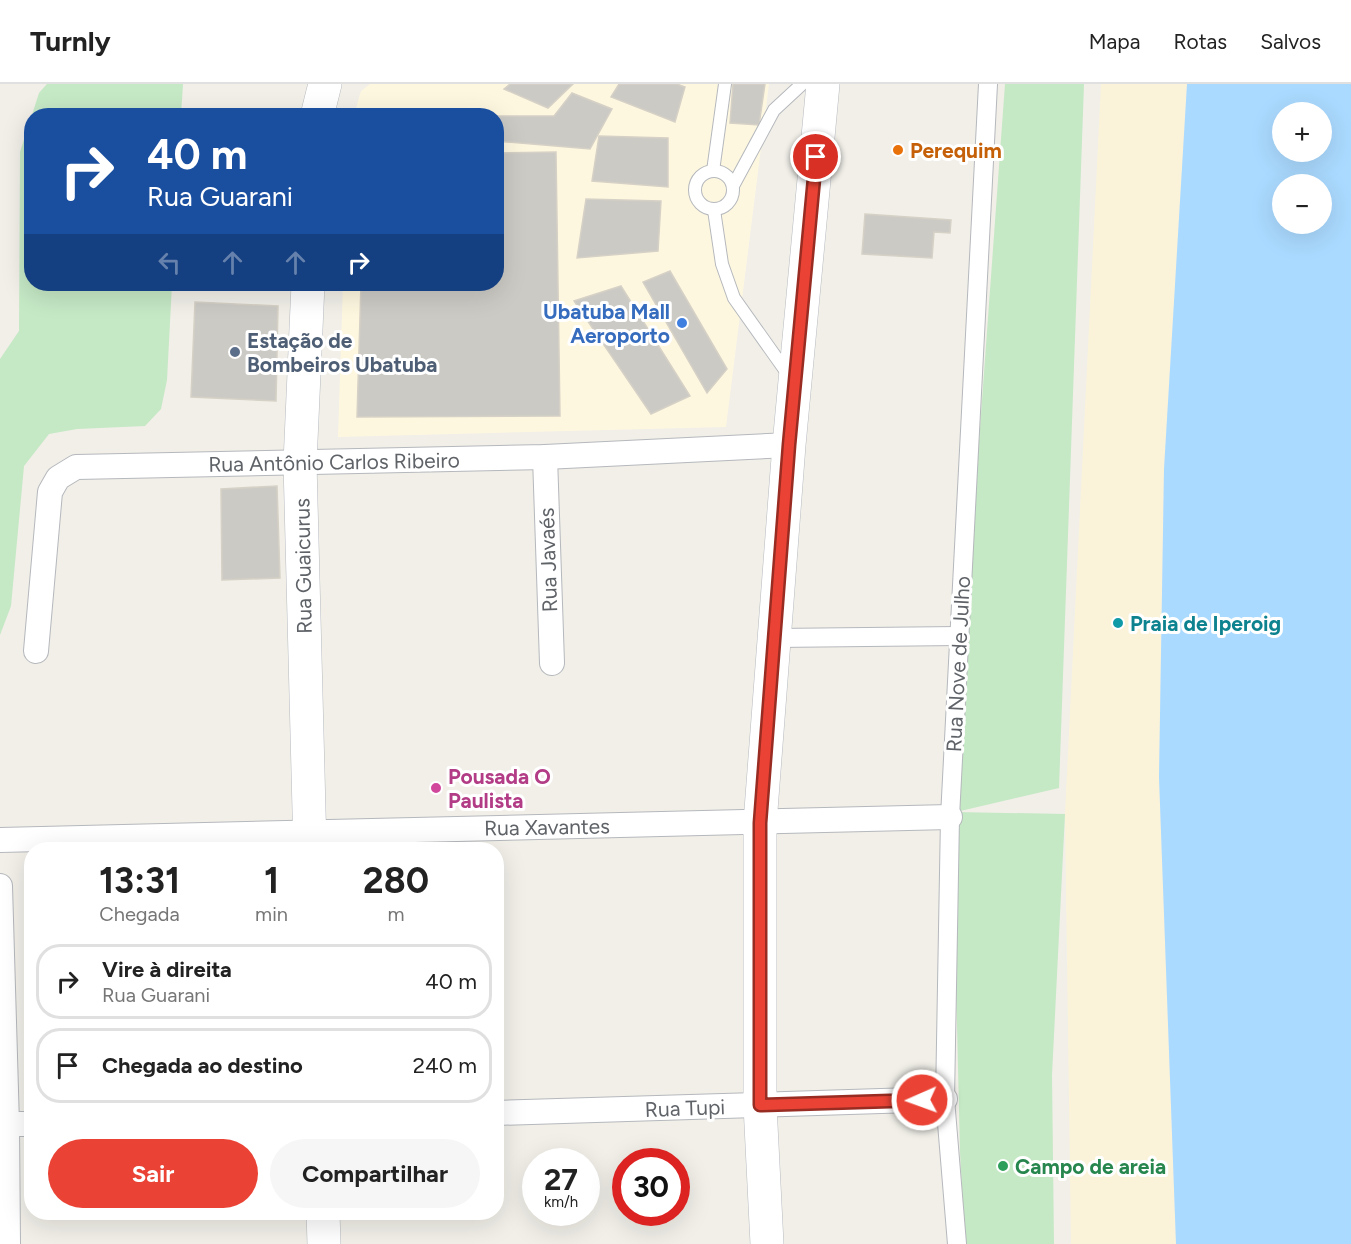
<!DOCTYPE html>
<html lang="pt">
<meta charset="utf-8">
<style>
:root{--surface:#fff;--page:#f6f6f6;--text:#222;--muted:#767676;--line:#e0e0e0;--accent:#ea4335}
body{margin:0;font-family:Figtree,sans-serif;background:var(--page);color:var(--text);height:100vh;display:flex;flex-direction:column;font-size:22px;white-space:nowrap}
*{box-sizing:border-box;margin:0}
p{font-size:20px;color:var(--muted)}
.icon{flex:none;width:33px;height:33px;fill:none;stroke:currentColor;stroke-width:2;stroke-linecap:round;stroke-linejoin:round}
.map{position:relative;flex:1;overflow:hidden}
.details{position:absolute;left:24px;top:758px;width:480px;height:378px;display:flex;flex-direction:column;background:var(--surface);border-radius:24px;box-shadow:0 6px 24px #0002}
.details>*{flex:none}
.hud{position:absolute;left:24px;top:24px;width:480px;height:183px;border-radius:24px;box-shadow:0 6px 24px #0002;background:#1a4fa0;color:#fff;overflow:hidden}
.buttons{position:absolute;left:1272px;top:18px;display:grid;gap:12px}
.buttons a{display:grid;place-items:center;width:60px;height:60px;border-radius:50%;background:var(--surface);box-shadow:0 6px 24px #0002;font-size:30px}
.speed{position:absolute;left:522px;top:1064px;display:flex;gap:12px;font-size:30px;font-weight:700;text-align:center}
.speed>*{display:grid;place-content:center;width:78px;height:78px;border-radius:50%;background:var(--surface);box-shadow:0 6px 24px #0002;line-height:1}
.speed small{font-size:15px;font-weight:400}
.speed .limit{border:9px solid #d22;background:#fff;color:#111}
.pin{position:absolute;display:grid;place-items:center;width:51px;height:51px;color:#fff;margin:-26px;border:3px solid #fff;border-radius:50%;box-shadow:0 2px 6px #0007}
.me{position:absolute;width:66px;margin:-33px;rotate:268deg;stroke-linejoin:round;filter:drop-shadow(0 0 4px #0008)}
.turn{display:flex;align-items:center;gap:21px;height:126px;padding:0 24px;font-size:27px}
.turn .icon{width:78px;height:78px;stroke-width:2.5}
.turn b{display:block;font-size:42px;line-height:51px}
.lanes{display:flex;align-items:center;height:57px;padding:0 24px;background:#0003;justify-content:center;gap:30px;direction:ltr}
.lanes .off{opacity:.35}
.eta{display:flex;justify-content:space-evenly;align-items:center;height:102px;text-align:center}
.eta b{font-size:36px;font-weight:700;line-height:42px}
.cta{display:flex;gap:12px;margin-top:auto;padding:12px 24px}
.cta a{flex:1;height:69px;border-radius:36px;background:var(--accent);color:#fff;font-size:24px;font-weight:700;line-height:69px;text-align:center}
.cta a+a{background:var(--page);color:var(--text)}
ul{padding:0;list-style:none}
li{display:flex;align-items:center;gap:18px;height:75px;margin:0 12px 9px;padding:0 12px;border:3px solid var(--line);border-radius:24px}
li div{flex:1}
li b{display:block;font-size:22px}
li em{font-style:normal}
header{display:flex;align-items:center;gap:36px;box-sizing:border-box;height:84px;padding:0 30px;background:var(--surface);border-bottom:2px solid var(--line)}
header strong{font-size:28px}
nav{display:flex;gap:33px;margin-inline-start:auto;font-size:21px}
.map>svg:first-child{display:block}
.commercial{fill:#fef7e0}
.green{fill:#c5e8c5}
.sand{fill:#fbf3d9}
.water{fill:#aadaff;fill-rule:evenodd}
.building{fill:#cccac5;stroke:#d6d1c6;stroke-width:1.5}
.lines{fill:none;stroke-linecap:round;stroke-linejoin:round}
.service-casing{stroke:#b5b8bc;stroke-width:14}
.pedestrian-casing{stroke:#b5b8bc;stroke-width:20}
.minor-casing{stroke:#b5b8bc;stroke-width:26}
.secondary-casing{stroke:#b6babf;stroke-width:34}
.service{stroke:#fff;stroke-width:12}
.pedestrian{stroke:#fff;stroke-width:18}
.minor{stroke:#fff;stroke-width:24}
.secondary{stroke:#fff;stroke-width:33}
.route-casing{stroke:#982c22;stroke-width:15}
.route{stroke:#ea4335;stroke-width:10}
.food-dot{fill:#e8710a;stroke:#fff;stroke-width:2}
.shop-dot{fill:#3f7fe0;stroke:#fff;stroke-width:2}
.service-dot{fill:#5c6f8a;stroke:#fff;stroke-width:2}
.culture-dot{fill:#0f9aa8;stroke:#fff;stroke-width:2}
.hotel-dot{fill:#d1479c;stroke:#fff;stroke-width:2}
.leisure-dot{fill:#2e9e5b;stroke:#fff;stroke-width:2}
.labels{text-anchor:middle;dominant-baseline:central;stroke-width:6;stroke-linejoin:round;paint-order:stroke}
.food-label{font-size:21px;font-weight:bold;fill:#c56008;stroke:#fff;text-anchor:start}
.shop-label{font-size:21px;font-weight:bold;fill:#366cbe;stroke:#fff;text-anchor:end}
.service-label{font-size:21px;font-weight:bold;fill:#4e5e75;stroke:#fff;text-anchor:start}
.street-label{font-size:21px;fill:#5f6368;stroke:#fff}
.culture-label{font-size:21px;font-weight:bold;fill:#0d838f;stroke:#fff;text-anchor:start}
.hotel-label{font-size:21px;font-weight:bold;fill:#b23c85;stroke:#fff;text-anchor:start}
.leisure-label{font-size:21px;font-weight:bold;fill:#27864d;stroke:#fff;text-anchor:start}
</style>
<header>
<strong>Turnly</strong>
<nav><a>Mapa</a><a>Rotas</a><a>Salvos</a></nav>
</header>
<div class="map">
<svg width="1351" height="1160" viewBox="0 0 1351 1160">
<rect width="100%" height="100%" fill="#f1efe8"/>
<polygon class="commercial" points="370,0 769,0 726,343 338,353 343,200 496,200 496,32 354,31 361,7"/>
<g class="green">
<polygon points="47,0 183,0 181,31 32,31 39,9"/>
<polygon points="1005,0 1084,0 1059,704 956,728 1065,730 1052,991 1054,1160 965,1160 960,1068 952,729"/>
<polygon points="31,33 32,200 172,200 167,296 161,325 145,342 77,345 49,350 24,382 11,522 0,551 0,275 19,247 20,68"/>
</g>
<polygon class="sand" points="1101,0 1187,0 1164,385 1159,693 1176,1160 1071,1160 1065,730"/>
<path class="water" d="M1187 0H1351V1160H1176L1159 693 1164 385ZM1282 28H1322V68H1282ZM1282 100H1322V140H1282Z"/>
<g class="building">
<polygon points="510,0 573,0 548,24 504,5"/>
<polygon points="619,0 677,0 685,3 675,38 611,13"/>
<polygon points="733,0 765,0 759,41 730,39"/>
<polygon points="572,9 612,25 590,65 496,57 496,32 554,32"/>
<polygon points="599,52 668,54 668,103 592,97"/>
<polygon points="556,68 560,332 357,333 361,200 496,200 496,69"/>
<polygon points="586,115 661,117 658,167 577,174"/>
<polygon points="865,130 951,136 950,149 934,148 932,174 862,170"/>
<polygon points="670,187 727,285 707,309 643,198"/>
<polygon points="621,202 690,312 651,330 574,217"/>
<polygon points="195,218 278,222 276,317 191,313"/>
<polygon points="277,402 280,494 222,496 221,405"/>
</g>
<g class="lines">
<defs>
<g id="service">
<circle cx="714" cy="106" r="19"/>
<polyline points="713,87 725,0"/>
<polyline points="733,102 774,26 802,0"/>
<polyline points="714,126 722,180 734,214 790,293"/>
</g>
<g id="pedestrian">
<polyline points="775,554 959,552"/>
<polyline points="957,1160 945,1015 950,733 988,0"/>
</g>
<g id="minor">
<polyline points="545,373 552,579"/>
<polyline points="36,567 50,408 58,394 76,383 545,373 789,361"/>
<polyline points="0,756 950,733"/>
<polyline points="0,802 7,1040 8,1160"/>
<polyline points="496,1029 945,1015"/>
<polyline points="7,1040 32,1040"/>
</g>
<g id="secondary">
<polyline points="317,32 325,0"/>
<polyline points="308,200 300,379 310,765"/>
<polyline points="323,1128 324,1160"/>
<polyline points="767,1160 760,1021 760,739 789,361 823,0"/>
</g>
</defs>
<use href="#service" class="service-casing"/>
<use href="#pedestrian" class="pedestrian-casing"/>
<use href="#minor" class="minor-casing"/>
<use href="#secondary" class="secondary-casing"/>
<use href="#service" class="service"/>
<use href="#pedestrian" class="pedestrian"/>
<use href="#minor" class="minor"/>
<use href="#secondary" class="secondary"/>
</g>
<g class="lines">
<defs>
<polyline id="route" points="816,73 789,361 760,739 760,1021 922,1016"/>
</defs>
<use href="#route" class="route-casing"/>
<use href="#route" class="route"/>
</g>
<circle class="food-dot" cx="898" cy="66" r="6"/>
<circle class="shop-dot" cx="682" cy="239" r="6"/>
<circle class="service-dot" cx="235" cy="268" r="6"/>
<circle class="culture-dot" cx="1118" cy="539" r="6"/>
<circle class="hotel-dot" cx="436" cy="704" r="6"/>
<circle class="leisure-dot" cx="1003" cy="1082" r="6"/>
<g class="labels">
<g class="food-label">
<text x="910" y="66">Perequim</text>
</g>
<g class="shop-label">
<text x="670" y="227">Ubatuba Mall<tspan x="670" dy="24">Aeroporto</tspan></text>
</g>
<g class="service-label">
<text x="247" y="256">Estação de<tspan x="247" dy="24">Bombeiros Ubatuba</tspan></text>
</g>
<g class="street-label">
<text transform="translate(334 378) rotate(-1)">Rua Antônio Carlos Ribeiro</text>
<text transform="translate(548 476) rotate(-92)">Rua Javaés</text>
<text transform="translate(303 482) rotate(-91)">Rua Guaicurus</text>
<text transform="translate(958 580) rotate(-87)">Rua Nove de Julho</text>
<text transform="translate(547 743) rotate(-1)">Rua Xavantes</text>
<text transform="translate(685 1024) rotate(-2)">Rua Tupi</text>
</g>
<g class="culture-label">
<text x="1130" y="539">Praia de Iperoig</text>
</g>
<g class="hotel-label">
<text x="448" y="692">Pousada O<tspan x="448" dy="24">Paulista</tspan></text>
</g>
<g class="leisure-label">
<text x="1015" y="1082">Campo de areia</text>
</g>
</g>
</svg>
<div class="buttons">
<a>+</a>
<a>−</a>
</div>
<div class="speed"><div>27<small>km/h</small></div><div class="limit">30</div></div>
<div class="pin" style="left:816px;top:73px;background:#d93025"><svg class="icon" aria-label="arrive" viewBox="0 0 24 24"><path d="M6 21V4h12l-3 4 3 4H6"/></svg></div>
<svg class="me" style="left:922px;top:1016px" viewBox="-20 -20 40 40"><circle r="17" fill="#ea4335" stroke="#fff" stroke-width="3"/><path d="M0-11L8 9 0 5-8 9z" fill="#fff"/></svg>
<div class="hud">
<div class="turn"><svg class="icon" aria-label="right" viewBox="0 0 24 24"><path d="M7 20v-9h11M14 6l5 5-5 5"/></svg><div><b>40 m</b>Rua Guarani</div></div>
<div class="lanes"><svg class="icon off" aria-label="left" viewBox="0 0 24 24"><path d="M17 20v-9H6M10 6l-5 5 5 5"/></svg><svg class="icon off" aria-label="ahead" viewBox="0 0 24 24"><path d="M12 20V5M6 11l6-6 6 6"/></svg><svg class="icon off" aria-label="ahead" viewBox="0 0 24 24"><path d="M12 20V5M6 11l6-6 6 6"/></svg><svg class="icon" aria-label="right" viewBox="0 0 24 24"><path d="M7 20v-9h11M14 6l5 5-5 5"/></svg></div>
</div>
<section class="details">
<div class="eta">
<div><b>13:31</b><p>Chegada</p></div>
<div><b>1</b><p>min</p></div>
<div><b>280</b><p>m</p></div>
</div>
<ul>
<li><svg class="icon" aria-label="right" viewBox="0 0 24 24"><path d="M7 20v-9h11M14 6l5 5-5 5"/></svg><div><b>Vire à direita</b><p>Rua Guarani</p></div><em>40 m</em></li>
<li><svg class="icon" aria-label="arrive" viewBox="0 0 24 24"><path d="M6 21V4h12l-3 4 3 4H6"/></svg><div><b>Chegada ao destino</b></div><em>240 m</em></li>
</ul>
<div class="cta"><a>Sair</a><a>Compartilhar</a></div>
</section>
</div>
